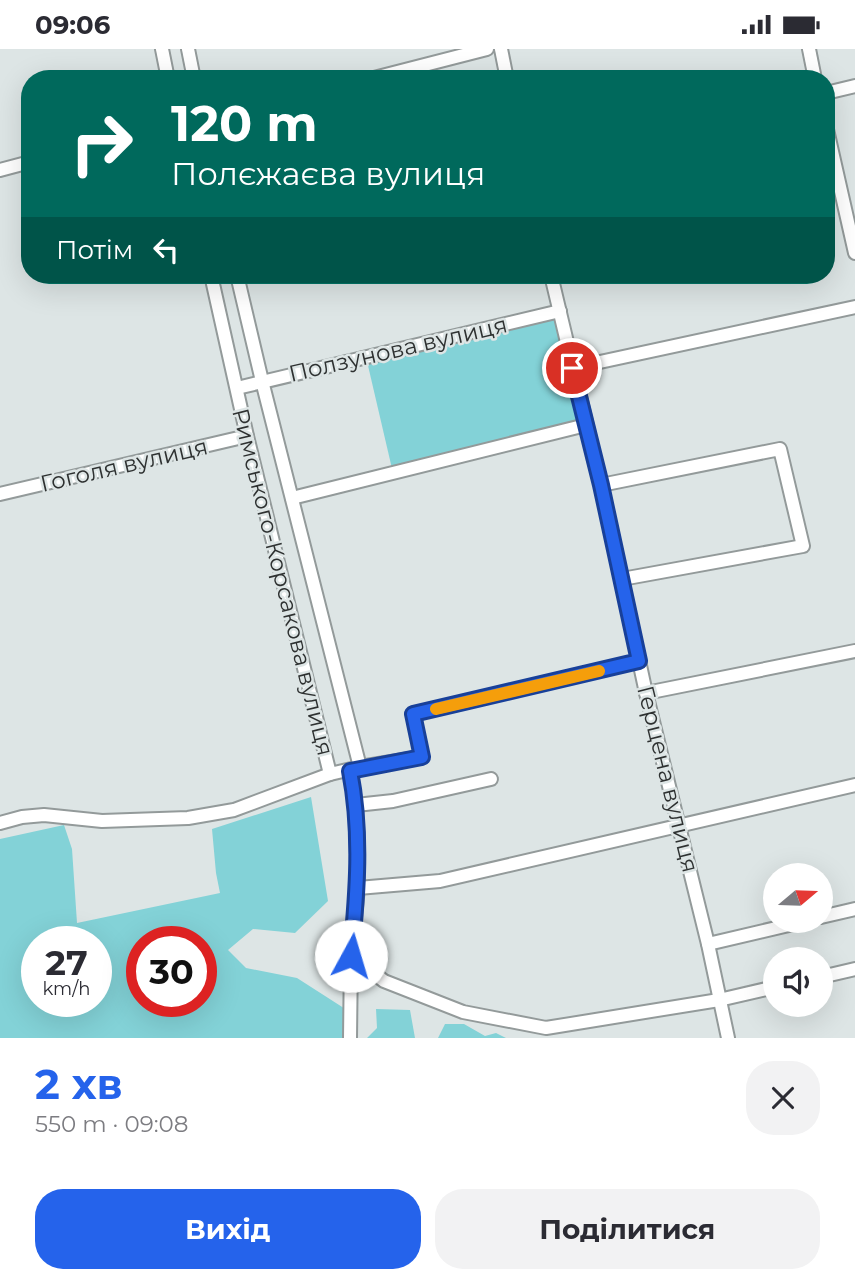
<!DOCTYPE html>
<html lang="uk">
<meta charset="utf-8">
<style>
:root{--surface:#fff;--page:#f2f2f3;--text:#2b2b33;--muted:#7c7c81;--accent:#2563eb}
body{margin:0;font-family:Montserrat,sans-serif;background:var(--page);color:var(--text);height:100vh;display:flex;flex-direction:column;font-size:26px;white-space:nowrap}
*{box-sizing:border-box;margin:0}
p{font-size:23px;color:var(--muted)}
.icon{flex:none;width:38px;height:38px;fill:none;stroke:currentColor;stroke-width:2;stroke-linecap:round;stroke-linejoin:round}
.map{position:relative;height:989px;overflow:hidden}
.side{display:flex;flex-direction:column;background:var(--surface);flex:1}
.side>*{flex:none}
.top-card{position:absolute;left:21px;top:21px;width:814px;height:214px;border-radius:28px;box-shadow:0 7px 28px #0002;background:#00695c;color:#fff;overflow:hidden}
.needle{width:46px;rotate:71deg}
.tools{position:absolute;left:763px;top:814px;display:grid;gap:14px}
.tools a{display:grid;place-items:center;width:70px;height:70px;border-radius:50%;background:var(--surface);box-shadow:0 7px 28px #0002;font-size:35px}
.speed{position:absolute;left:21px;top:877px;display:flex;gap:14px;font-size:35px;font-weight:700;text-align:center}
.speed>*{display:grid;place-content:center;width:91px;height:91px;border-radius:50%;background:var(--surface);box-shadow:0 7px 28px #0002;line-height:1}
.speed small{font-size:18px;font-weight:400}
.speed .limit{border:10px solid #d22;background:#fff;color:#111}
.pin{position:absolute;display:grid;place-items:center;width:60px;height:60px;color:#fff;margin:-30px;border:4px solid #fff;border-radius:50%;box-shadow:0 2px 7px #0007}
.me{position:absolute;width:77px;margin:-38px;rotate:6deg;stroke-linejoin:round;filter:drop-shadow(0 0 5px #0008)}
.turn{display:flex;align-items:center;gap:24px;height:147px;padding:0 35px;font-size:32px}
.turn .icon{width:91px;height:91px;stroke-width:2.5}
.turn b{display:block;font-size:49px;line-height:60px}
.then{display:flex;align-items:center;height:66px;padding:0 35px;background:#0003;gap:14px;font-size:26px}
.round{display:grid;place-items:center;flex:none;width:74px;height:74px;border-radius:28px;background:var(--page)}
.headline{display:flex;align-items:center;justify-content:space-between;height:119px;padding:0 35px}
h1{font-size:42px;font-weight:700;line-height:52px;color:var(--accent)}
.button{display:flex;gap:14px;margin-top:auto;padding:14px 35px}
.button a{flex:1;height:80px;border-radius:28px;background:var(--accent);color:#fff;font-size:28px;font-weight:700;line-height:80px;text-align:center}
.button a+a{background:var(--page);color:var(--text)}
.status{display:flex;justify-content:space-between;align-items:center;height:49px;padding:0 35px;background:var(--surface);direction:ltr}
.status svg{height:19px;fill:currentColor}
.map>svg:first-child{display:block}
.green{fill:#83d2d7;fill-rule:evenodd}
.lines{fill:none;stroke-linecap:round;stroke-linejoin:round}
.minor-casing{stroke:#939a9a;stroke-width:16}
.minor{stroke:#fff;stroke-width:12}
.route-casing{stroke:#184099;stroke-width:18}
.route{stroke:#2563eb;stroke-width:12}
.slow{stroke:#f59e0b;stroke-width:12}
.labels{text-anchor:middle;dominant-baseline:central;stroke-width:5;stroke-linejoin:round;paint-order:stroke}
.street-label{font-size:23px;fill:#2e3131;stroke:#dde5e5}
</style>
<div class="status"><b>09:06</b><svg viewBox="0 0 49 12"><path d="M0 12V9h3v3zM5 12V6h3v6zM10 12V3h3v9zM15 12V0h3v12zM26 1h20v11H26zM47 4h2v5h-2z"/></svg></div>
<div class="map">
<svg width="855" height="989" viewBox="0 0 855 989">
<rect width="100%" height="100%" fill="#dde5e5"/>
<g class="green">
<polygon points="560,262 586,376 393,424 366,308"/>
<path d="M311 748 328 852 295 884 253 880 228 901 246 919 297 929 350 963V989H0V790L64 776 72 800 77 874 220 844 216 824 212 780ZM37 892H96V952H37ZM142 892H201V952H142Z"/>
<polygon points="376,960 410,961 415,989 367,989 377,979"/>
<polygon points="445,975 464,975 485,987 496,984 506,989 438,989"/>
</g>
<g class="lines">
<defs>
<g id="minor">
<polyline points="162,0 168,30"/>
<polyline points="188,0 194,30"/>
<polyline points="501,0 507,30"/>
<polyline points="809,0 815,30"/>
<polyline points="370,30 487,0"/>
<polyline points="826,44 855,37"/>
<polyline points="826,76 855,204"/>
<polyline points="0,121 30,113"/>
<polyline points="211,226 247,387 330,725 360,718 262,332 237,226"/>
<polyline points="551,226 601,436 646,644 708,895 728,989"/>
<polyline points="572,319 855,258"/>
<polyline points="237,339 560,262"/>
<polyline points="601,436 780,400 803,497 622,530"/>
<polyline points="0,445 247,387"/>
<polyline points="292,449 586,376"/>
<polyline points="646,644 855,602"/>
<polyline points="360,718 422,708 413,665 639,612"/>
<polyline points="350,722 356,756 358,839 351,907 350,989"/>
<polyline points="356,756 393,752 491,730"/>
<polyline points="0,774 22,768 44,766 102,772 188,769 234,761 330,725"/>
<polyline points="358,839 440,832 855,736"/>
<polyline points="821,868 855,860"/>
<polyline points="708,895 806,872"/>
<polyline points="351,907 384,932 463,963 546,979 719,951 775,938"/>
<polyline points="821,928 855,920"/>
</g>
</defs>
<use href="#minor" class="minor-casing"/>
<use href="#minor" class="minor"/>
</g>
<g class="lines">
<defs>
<path id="route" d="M351 907C357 845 362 784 350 722L422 708 413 665 639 612 601 436 572 319"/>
</defs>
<use href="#route" class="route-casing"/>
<use href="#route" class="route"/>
<polyline class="slow" points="436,660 599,622"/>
</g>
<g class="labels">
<g class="street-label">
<text transform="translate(398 300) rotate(-13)">Ползунова вулиця</text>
<text transform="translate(124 416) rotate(-13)">Гоголя вулиця</text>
<text transform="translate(283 533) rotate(76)">Римського-Корсакова вулиця</text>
<text transform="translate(668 730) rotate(76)">Герцена вулиця</text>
</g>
</g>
</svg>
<div class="tools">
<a><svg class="needle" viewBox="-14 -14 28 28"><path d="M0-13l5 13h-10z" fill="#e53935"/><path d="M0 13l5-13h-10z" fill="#7c7c81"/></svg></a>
<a><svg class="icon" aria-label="sound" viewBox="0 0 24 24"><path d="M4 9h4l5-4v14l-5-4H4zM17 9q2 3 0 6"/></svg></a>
</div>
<div class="speed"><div>27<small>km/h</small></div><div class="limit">30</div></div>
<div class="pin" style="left:572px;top:319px;background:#d93025"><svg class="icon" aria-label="arrive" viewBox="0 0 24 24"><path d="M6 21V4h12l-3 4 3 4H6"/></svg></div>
<svg class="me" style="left:351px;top:907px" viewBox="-20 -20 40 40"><circle r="19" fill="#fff"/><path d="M0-13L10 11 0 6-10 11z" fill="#2563eb"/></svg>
<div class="top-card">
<div class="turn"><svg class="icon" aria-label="right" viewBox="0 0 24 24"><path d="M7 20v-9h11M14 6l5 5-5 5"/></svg><div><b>120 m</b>Полєжаєва вулиця</div></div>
<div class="then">Потім<svg class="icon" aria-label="left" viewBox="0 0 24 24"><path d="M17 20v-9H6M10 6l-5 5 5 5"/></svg></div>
</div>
</div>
<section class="side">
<div class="headline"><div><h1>2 хв</h1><p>550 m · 09:08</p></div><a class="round"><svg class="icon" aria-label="close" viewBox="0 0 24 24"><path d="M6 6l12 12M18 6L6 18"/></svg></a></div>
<div class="button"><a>Вихід</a><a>Поділитися</a></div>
</section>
